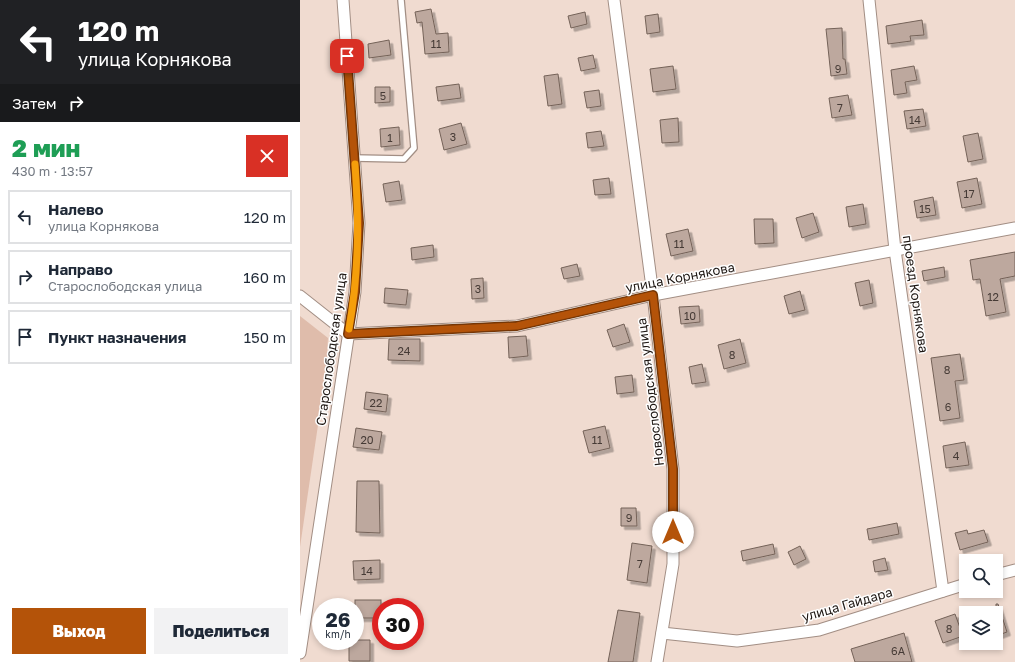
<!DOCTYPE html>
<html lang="ru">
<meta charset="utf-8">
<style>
:root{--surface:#fff;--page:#f2f2f3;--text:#1f2937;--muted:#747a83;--line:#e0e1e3;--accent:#b45309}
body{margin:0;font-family:"Golos Text",sans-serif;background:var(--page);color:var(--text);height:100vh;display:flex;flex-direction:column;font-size:15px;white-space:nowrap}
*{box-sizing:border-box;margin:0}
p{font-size:13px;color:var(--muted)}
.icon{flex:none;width:22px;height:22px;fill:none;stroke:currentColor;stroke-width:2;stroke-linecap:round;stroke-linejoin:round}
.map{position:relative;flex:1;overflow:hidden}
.drawer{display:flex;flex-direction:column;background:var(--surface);width:300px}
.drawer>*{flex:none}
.banner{background:#202124;color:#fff;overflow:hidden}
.buttons{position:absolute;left:659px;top:554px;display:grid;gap:8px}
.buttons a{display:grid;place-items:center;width:44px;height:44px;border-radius:0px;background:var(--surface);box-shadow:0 2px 6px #0003;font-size:20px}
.speed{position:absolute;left:12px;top:598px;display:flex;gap:8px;font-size:20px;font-weight:700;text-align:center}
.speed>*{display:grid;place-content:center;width:52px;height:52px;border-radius:50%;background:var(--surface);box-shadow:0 2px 6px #0003;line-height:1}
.speed small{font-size:10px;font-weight:400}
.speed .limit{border:6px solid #d22;background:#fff;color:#111}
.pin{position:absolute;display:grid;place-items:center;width:34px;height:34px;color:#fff;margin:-17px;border-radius:8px;box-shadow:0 2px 6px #0006}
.me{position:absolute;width:44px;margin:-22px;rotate:0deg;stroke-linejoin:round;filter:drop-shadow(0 0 3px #0008)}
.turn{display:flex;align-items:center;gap:14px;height:84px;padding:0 12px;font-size:18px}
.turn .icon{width:52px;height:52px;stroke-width:2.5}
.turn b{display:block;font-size:28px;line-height:34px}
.then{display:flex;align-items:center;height:38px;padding:0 12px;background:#0003;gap:8px;font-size:15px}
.round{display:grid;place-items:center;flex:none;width:42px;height:42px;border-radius:0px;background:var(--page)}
.summary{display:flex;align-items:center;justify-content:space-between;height:68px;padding:0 12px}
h1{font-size:24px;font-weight:800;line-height:30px;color:#1e9e55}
.button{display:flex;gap:8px;margin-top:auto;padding:8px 12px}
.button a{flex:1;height:46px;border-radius:0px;background:var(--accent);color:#fff;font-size:16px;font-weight:800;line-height:46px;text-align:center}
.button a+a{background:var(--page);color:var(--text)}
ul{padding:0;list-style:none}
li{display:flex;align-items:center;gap:12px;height:54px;margin:0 8px 6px;padding:0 4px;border:2px solid var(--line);border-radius:0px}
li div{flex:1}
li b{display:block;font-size:15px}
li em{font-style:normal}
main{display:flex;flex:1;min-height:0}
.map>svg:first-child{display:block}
.green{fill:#dfbcab}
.building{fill:#bda89e;stroke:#746258;filter:url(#shadow)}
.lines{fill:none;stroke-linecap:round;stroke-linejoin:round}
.service-casing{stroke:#a28e84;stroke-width:8}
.minor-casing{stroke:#a28e84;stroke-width:13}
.service{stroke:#fff;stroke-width:5.5}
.minor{stroke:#fff;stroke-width:11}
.route-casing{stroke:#753606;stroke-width:10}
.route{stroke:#b45309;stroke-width:7}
.slow{stroke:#f59e0b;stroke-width:7}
.labels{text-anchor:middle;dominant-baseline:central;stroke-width:3;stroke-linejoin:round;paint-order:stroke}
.number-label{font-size:11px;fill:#463b36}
.street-label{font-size:13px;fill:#1e1713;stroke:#fff}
</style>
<main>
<section class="drawer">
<div class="banner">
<div class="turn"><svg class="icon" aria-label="left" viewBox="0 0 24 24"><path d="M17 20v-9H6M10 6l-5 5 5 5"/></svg><div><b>120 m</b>улица Корнякова</div></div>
<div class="then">Затем<svg class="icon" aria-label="right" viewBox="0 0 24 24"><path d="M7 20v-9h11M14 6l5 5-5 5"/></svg></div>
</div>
<div class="summary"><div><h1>2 мин</h1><p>430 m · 13:57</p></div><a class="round" style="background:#d93025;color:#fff"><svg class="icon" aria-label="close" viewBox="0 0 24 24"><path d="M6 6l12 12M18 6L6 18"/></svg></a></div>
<ul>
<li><svg class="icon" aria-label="left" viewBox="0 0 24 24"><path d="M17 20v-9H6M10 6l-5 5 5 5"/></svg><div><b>Налево</b><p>улица Корнякова</p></div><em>120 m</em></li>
<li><svg class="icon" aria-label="right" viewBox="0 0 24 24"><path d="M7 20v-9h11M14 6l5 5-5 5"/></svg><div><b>Направо</b><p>Старослободская улица</p></div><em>160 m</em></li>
<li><svg class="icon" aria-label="arrive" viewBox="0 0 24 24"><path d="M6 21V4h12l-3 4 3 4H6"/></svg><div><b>Пункт назначения</b></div><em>150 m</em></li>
</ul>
<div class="button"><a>Выход</a><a>Поделиться</a></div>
</section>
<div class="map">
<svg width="715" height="662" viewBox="0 0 715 662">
<defs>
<filter id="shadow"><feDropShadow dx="3.5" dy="3.5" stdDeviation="0" flood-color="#0004"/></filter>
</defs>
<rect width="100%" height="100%" fill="#f0dbd0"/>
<polygon class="green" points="0,316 28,338 26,371 0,547"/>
<g class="building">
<polygon points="131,9 136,34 148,33 149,52 125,54 122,22 117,23 115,12"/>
<polygon points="285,12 287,24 271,28 268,16"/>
<polygon points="358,14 360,32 347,34 345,16"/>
<polygon points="622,20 624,35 610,36 611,41 588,44 586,26"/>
<polygon points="542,28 543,59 545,59 547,74 531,76 526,29"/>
<polygon points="89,40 91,55 69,58 68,44"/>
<polygon points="293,55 296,68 281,71 278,58"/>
<polygon points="373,66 376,89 353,92 350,69"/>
<polygon points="614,66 617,80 605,82 607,93 594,95 591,70"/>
<polygon points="258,74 262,104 248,106 244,76"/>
<polygon points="159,84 161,98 138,101 136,87"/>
<polygon points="75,87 90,87 90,102 75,103"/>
<polygon points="299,90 301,106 287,108 284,92"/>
<polygon points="548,95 552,115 532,118 529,98"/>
<polygon points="623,109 626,126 607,129 604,111"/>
<polygon points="378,118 379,142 362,143 360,120"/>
<polygon points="161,123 167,144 144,150 139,129"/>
<polygon points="99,127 100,145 81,147 80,129"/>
<polygon points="301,131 304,146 288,148 286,133"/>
<polygon points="678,133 683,159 668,162 663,136"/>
<polygon points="309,178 311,194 295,195 293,180"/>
<polygon points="677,178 682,204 662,208 657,182"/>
<polygon points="99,181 102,200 86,202 83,184"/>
<polygon points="633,197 636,215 617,218 614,201"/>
<polygon points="563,204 566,224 549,227 546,207"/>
<polygon points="513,213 519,232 502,238 496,218"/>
<polygon points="454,219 473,219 474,243 455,244"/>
<polygon points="388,229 393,251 371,256 366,234"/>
<polygon points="133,245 134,257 112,260 111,248"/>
<polygon points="715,252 715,276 700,279 706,312 686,316 680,279 673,280 670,260"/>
<polygon points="277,264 280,276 264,279 261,268"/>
<polygon points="644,267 645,277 624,281 622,271"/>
<polygon points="183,278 184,298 172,299 171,279"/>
<polygon points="569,280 573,303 560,306 555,283"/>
<polygon points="85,288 108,290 106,305 84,303"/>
<polygon points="500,291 505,310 489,314 484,296"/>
<polygon points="399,306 400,322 381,324 379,307"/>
<polygon points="324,324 330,342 313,347 307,330"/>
<polygon points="226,336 228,356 209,358 208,337"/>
<polygon points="89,339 120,339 120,361 88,360"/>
<polygon points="440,339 446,363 424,369 418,345"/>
<polygon points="660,354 664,380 655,381 660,418 640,421 631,358"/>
<polygon points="402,364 406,382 392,384 389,367"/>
<polygon points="332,375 334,392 317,394 315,377"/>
<polygon points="66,392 88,395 86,412 64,409"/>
<polygon points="305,426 310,448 289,453 283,431"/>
<polygon points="56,428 82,432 79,450 53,447"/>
<polygon points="665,442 669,465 646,468 643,446"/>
<polygon points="57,481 79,481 80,533 56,532"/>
<polygon points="321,508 336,508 337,526 321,526"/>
<polygon points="597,523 599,534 569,540 567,529"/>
<polygon points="667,530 668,534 684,530 688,542 660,550 655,533"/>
<polygon points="332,543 352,546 347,583 327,580"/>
<polygon points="473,544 475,554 443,561 441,551"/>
<polygon points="500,546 506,559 494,565 488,552"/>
<polygon points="585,558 588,570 575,572 573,561"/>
<polygon points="80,560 80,579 54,580 53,561"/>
<rect x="55" y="600" width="26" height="18"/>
<polygon points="696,604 698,604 707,632 696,636"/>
<polygon points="318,610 340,613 333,662 308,662"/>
<polygon points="655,614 663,636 643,643 635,621"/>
<polygon points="604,633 612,662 555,662 551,649"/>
<polygon points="55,640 70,640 70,661 49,661 49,641"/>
</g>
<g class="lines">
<defs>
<polyline id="service" points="54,158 104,159 114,148 101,0"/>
<g id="minor">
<polyline points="314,0 353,295 373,469 373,564 357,662"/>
<polyline points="569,0 595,250 643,591"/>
<polyline points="0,296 48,334 217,326 353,295 715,228"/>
<polyline points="696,575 715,570"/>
<polyline points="362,633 437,641 519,630 666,584"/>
<polyline points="0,653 55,292 59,223 43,0"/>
</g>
</defs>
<use href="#service" class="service-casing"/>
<use href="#minor" class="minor-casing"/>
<use href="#service" class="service"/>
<use href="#minor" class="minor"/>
</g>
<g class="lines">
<defs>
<polyline id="route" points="47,56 59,223 55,292 48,334 217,326 353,295 373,469 373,532"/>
</defs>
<use href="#route" class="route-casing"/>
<use href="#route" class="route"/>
<path class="slow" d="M49 329C59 271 59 222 55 164"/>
</g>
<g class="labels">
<g class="number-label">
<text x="136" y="43">11</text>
<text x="538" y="68">9</text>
<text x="83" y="95">5</text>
<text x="540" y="107">7</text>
<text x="615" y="119">14</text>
<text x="153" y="136">3</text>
<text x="90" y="137">1</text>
<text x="669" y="193">17</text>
<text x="625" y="208">15</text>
<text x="379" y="243">11</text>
<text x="178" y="288">3</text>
<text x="693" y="296">12</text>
<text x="390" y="315">10</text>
<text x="104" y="350">24</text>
<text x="432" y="354">8</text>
<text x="647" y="369">8</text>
<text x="76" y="402">22</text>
<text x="648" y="406">6</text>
<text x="67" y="439">20</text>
<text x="297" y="439">11</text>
<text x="656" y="455">4</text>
<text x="329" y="517">9</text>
<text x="340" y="563">7</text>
<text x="67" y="570">14</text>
<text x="649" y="628">8</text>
<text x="598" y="650">6А</text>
</g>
<g class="street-label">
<text transform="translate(380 277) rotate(-11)">улица Корнякова</text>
<text transform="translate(616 294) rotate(82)">проезд Корнякова</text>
<text transform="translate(31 349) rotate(-82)">Старослободская улица</text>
<text transform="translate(350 392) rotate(-97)">Новослободская улица</text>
<text transform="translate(547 604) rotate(-16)">улица Гайдара</text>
</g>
</g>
</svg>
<div class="buttons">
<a><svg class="icon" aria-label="search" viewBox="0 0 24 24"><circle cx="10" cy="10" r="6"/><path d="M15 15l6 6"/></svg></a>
<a><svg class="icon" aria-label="layers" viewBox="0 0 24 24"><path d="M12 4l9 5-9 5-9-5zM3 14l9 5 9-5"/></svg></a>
</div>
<div class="speed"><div>26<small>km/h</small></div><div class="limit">30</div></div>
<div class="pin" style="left:47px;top:56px;background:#d93025"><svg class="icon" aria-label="arrive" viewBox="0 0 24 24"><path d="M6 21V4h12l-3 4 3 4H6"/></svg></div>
<svg class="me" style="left:373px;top:532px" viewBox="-20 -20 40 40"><circle r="19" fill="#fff"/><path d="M0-13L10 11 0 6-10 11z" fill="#b45309"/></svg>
</div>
</main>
